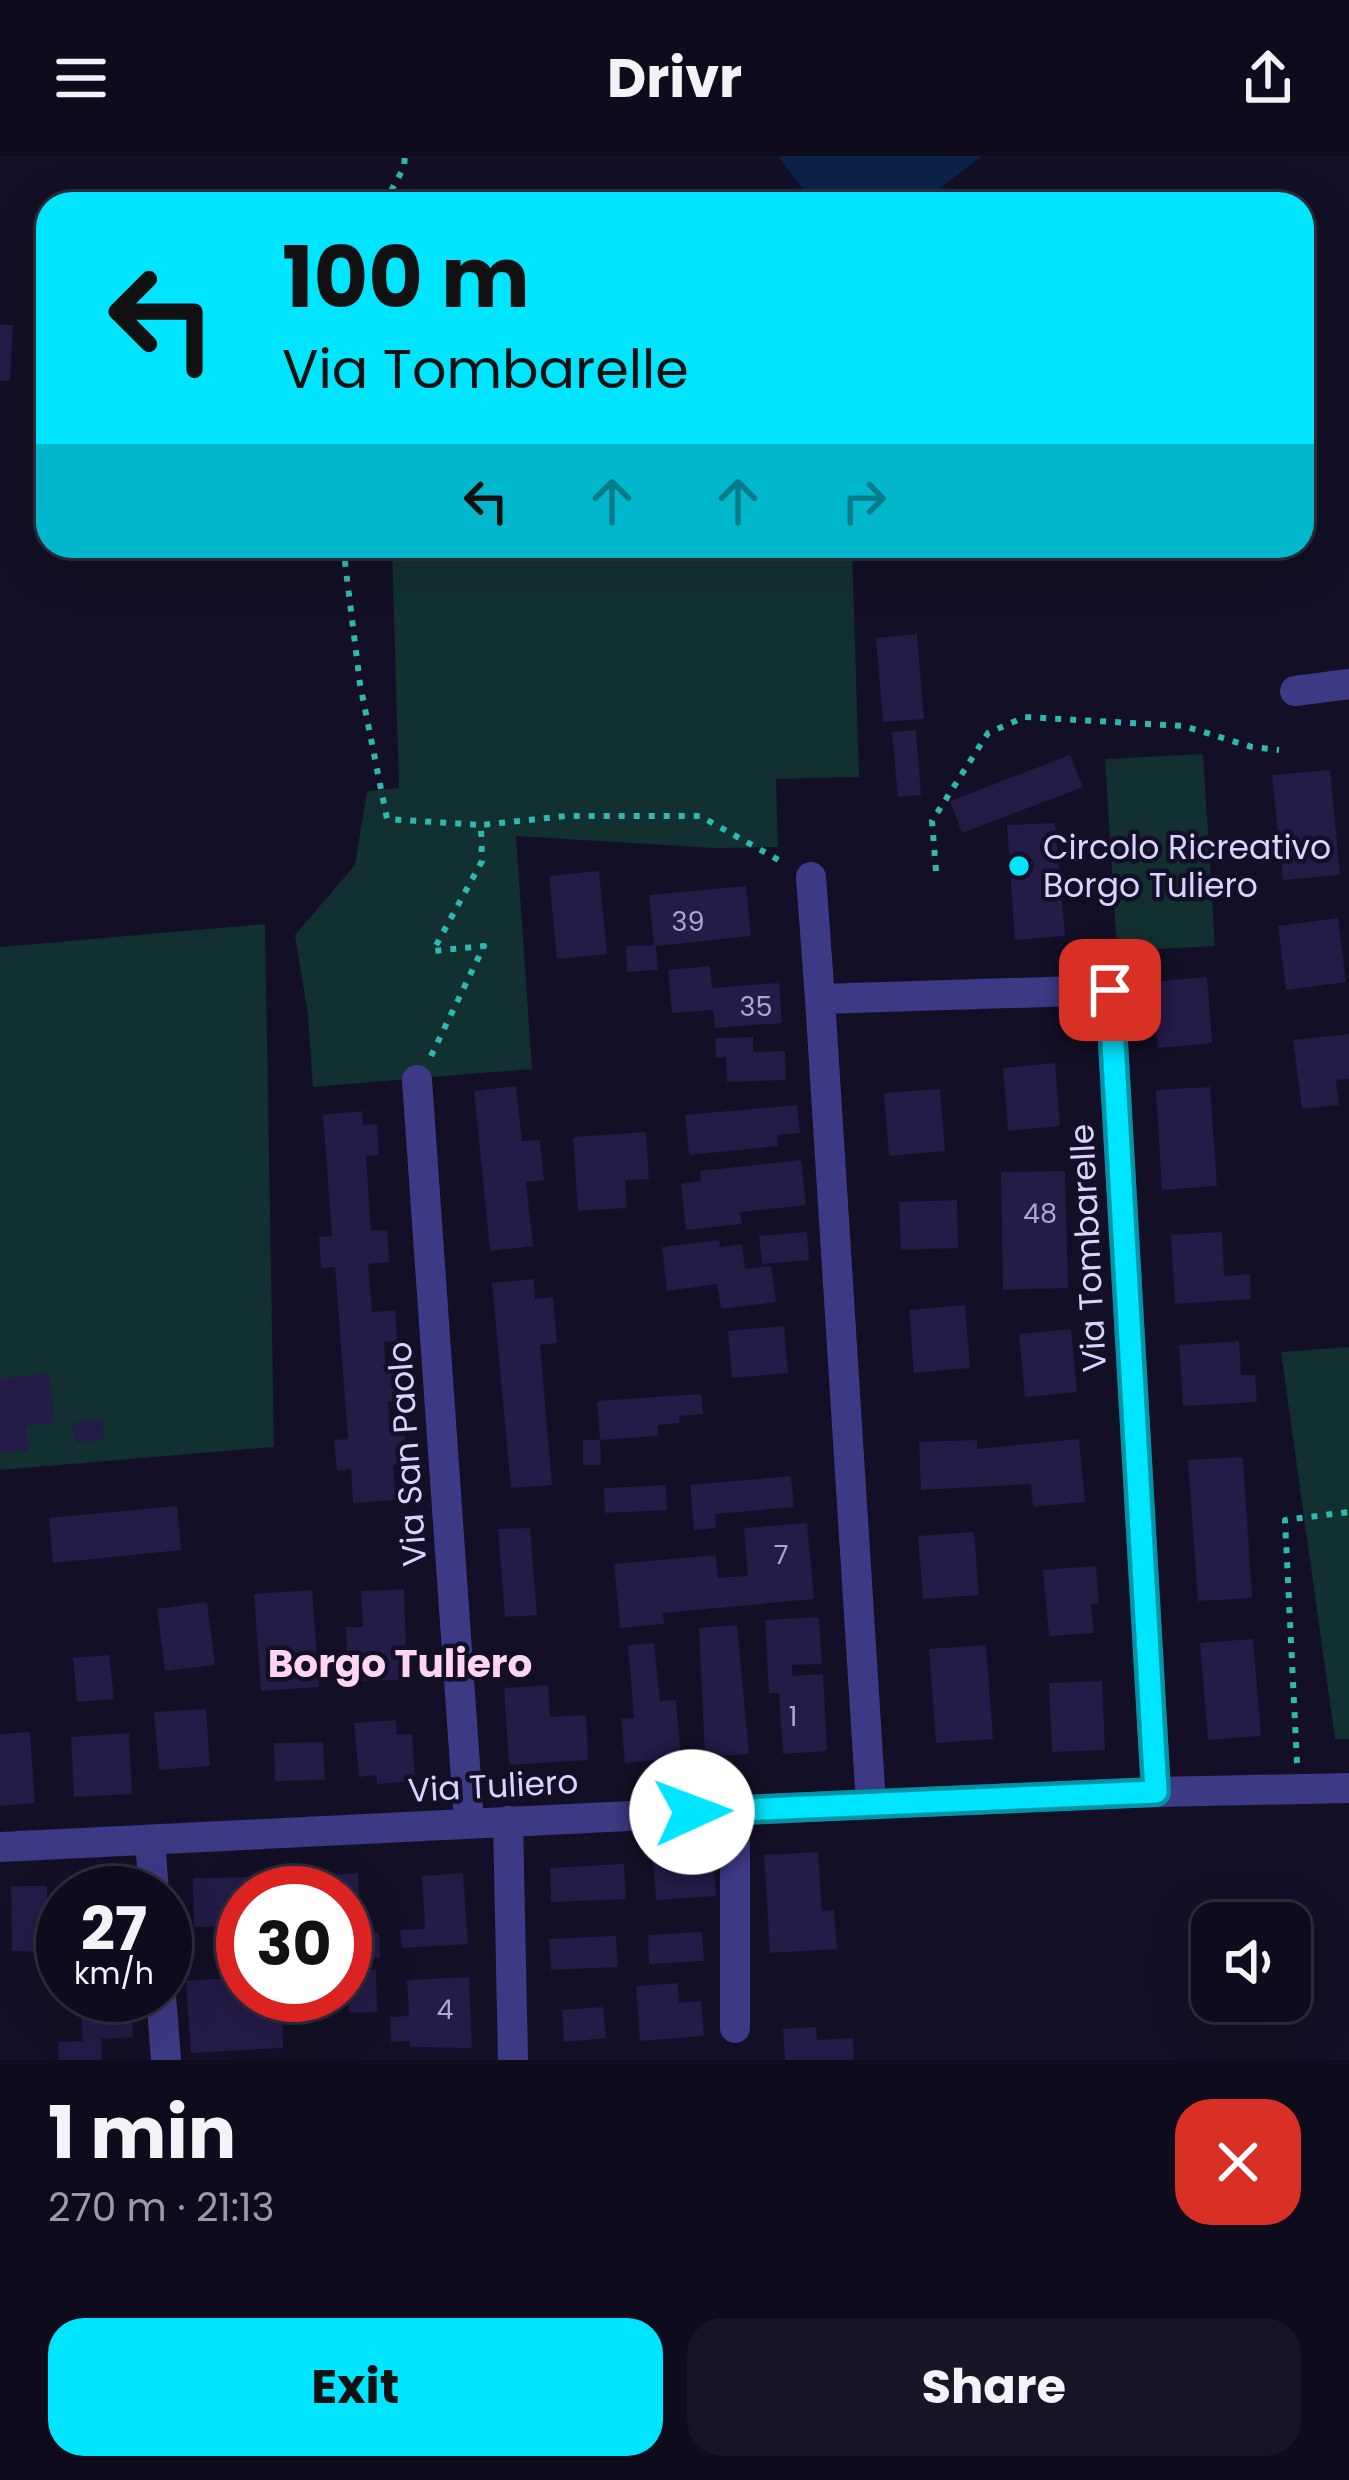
<!DOCTYPE html>
<meta charset="utf-8">
<style>
:root{--surface:#0e0b1c;--page:#171425;--text:#f1f3f6;--muted:#9b9ba3;--line:#2e2b3b;--accent:#00e5ff}
body{margin:0;font-family:Poppins,sans-serif;background:var(--page);color:var(--text);height:100vh;display:flex;flex-direction:column;font-size:45px;white-space:nowrap}
*{box-sizing:border-box;margin:0}
p{font-size:39px;color:var(--muted)}
.icon{flex:none;width:66px;height:66px;fill:none;stroke:currentColor;stroke-width:2;stroke-linecap:round;stroke-linejoin:round}
.map{position:relative;height:1904px;overflow:hidden}
.details{display:flex;flex-direction:column;background:var(--surface);flex:1}
.details>*{flex:none}
.banner{position:absolute;left:36px;top:36px;width:1278px;height:366px;border-radius:36px;box-shadow:0 12px 48px #0002,0 0 0 3px var(--line);background:#00e5ff;color:#111;overflow:hidden}
.tools{position:absolute;left:1191px;top:1746px;display:grid;gap:24px}
.tools a{display:grid;place-items:center;width:120px;height:120px;border-radius:24px;background:var(--surface);box-shadow:0 12px 48px #0002,0 0 0 3px var(--line);font-size:60px}
.speed{position:absolute;left:36px;top:1710px;display:flex;gap:24px;font-size:60px;font-weight:700;text-align:center}
.speed>*{display:grid;place-content:center;width:156px;height:156px;border-radius:50%;background:var(--surface);box-shadow:0 12px 48px #0002,0 0 0 3px var(--line);line-height:1}
.speed small{font-size:30px;font-weight:400}
.speed .limit{border:18px solid #d22;background:#fff;color:#111}
.pin{position:absolute;display:grid;place-items:center;width:102px;height:102px;color:#fff;margin:-51px;border-radius:24px;box-shadow:0 6px 18px #0006}
.me{position:absolute;width:132px;margin:-66px;rotate:88deg;stroke-linejoin:round;filter:drop-shadow(0 0 9px #0008)}
.turn{display:flex;align-items:center;gap:42px;height:252px;padding:0 48px;font-size:54px}
.turn .icon{width:156px;height:156px;stroke-width:2.5}
.turn b{display:block;font-size:84px;line-height:102px}
.lanes{display:flex;align-items:center;height:114px;padding:0 48px;background:#0003;justify-content:center;gap:60px;direction:ltr}
.lanes .off{opacity:.35}
.round{display:grid;place-items:center;flex:none;width:126px;height:126px;border-radius:36px;background:var(--page)}
.headline{display:flex;align-items:center;justify-content:space-between;height:204px;padding:0 48px}
h1{font-size:72px;font-weight:700;line-height:90px}
.cta{display:flex;gap:24px;margin-top:auto;padding:24px 48px}
.cta a{flex:1;height:138px;border-radius:36px;background:var(--accent);color:#111;font-size:48px;font-weight:700;line-height:138px;text-align:center}
.cta a+a{background:var(--page);color:var(--text)}
header{display:flex;justify-content:space-between;align-items:center;height:156px;padding:0 48px;background:var(--surface);font-size:54px;font-weight:700}
.map>svg:first-child{display:block}
.green{fill:#12302f}
.water{fill:#0c2248}
.building{fill:#241b47}
.lines{fill:none;stroke-linecap:round;stroke-linejoin:round}
.path{stroke:#2fb8b0;stroke-width:6;stroke-dasharray:6 9;stroke-linecap:butt}
.minor{stroke:#3d3a85;stroke-width:30}
.route-casing{stroke:#0095a6;stroke-width:30}
.route{stroke:#00e5ff;stroke-width:21}
.poi-dot{fill:#00e5ff;stroke:#130f26;stroke-width:4.5}
.labels{text-anchor:middle;dominant-baseline:central;stroke-width:9;stroke-linejoin:round;paint-order:stroke}
.number-label{font-size:27px;fill:#aca6d1}
.poi-label{font-size:33px;fill:#d9d4ff;stroke:#130f26;text-anchor:start}
.street-label{font-size:33px;fill:#d9d4ff;stroke:#130f26}
.quarter-label{font-size:39px;font-weight:bold;fill:#ffd6f0;stroke:#130f26}
</style>
<header><svg class="icon" aria-label="menu" viewBox="0 0 24 24"><path d="M4 6h16M4 12h16M4 18h16"/></svg>Drivr<svg class="icon" aria-label="share" viewBox="0 0 24 24"><path d="M12 15V3M7 8l5-5 5 5M5 13v7h14v-7"/></svg></header>
<div class="map">
<svg width="1349" height="1904" viewBox="0 0 1349 1904">
<rect width="100%" height="100%" fill="#130f26"/>
<g class="green">
<polygon points="392,390 852,390 859,621 776,623 778,691 715,692 516,680 532,913 313,931 308,859 295,779 355,709 367,635 399,632"/>
<polygon points="1203,598 1215,790 1117,795 1105,603"/>
<polygon points="265,768 274,1291 0,1314 0,791"/>
<polygon points="1349,1191 1349,1583 1335,1583 1281,1196"/>
</g>
<polygon class="water" points="778,0 982,0 919,48 814,48"/>
<g class="building">
<polygon points="0,169 13,169 10,225 0,225"/>
<polygon points="917,478 924,563 883,566 876,482"/>
<polygon points="916,574 921,639 898,641 892,576"/>
<polygon points="1070,599 1083,631 962,677 950,645"/>
<polygon points="1330,614 1340,719 1283,724 1272,619"/>
<polygon points="1055,667 1065,780 1015,784 1007,669"/>
<polygon points="599,715 607,798 557,803 549,720"/>
<polygon points="746,730 751,780 656,790 658,814 627,816 626,790 654,789 649,739"/>
<polygon points="1338,762 1346,826 1286,834 1278,770"/>
<polygon points="710,810 712,832 779,827 782,867 715,872 713,854 672,857 668,814"/>
<polygon points="1207,821 1212,887 1158,892 1152,826"/>
<polygon points="1349,878 1349,923 1336,924 1339,949 1302,953 1293,884"/>
<polygon points="753,881 753,896 785,895 786,924 727,926 726,901 716,902 715,882"/>
<polygon points="1055,907 1060,970 1008,975 1003,912"/>
<polygon points="516,930 522,985 540,984 544,1024 526,1026 533,1090 490,1095 474,935"/>
<polygon points="1210,931 1217,1030 1162,1034 1156,934"/>
<polygon points="940,933 945,995 889,1000 884,937"/>
<polygon points="797,949 800,977 777,979 778,990 689,999 685,959"/>
<polygon points="362,955 363,969 377,968 379,999 366,1000 371,1075 387,1074 389,1106 368,1108 372,1156 395,1154 397,1185 384,1186 386,1216 399,1214 402,1245 388,1246 391,1278 404,1277 407,1308 393,1309 396,1344 353,1347 351,1313 337,1315 334,1284 348,1283 335,1111 321,1112 319,1081 332,1080 323,959"/>
<polygon points="646,976 649,1023 625,1024 627,1052 578,1055 573,981"/>
<polygon points="801,1004 806,1049 740,1056 742,1068 686,1074 681,1028 701,1025 700,1015"/>
<polygon points="1065,1015 1068,1132 1003,1134 1001,1016"/>
<polygon points="957,1044 958,1092 901,1094 899,1046"/>
<polygon points="807,1076 809,1104 762,1108 759,1080"/>
<polygon points="1222,1076 1224,1120 1250,1118 1251,1143 1175,1148 1171,1079"/>
<polygon points="719,1084 720,1091 742,1088 745,1113 771,1110 776,1146 721,1153 717,1128 667,1135 662,1091"/>
<polygon points="534,1123 535,1143 553,1141 557,1187 540,1189 552,1329 511,1332 492,1127"/>
<polygon points="965,1149 970,1212 914,1217 909,1154"/>
<polygon points="784,1170 788,1217 732,1222 728,1175"/>
<polygon points="1071,1173 1077,1236 1025,1241 1019,1178"/>
<polygon points="1239,1185 1241,1219 1255,1219 1257,1246 1183,1250 1179,1189"/>
<polygon points="49,1217 55,1266 25,1270 29,1294 0,1298 0,1223"/>
<polygon points="701,1238 703,1258 679,1260 680,1267 658,1269 658,1280 600,1284 597,1245"/>
<polygon points="102,1263 104,1283 75,1287 72,1267"/>
<polygon points="1079,1283 1085,1346 1033,1351 1031,1328 921,1334 919,1286 977,1284 977,1293"/>
<polygon points="583,1284 600,1284 601,1309 583,1309"/>
<polygon points="1243,1301 1252,1442 1198,1445 1188,1304"/>
<polygon points="791,1320 794,1351 715,1358 716,1372 694,1374 690,1329"/>
<polygon points="666,1329 667,1354 605,1357 604,1332"/>
<polygon points="177,1350 181,1394 53,1407 49,1362"/>
<polygon points="807,1367 814,1443 663,1457 664,1468 620,1472 614,1408 716,1399 718,1422 748,1420 744,1372"/>
<polygon points="530,1372 537,1459 505,1461 498,1373"/>
<polygon points="974,1376 979,1439 923,1443 918,1380"/>
<polygon points="1096,1410 1099,1447 1091,1448 1094,1477 1049,1480 1043,1414"/>
<polygon points="404,1433 407,1523 348,1526 346,1471 363,1471 361,1435"/>
<polygon points="312,1434 319,1531 261,1535 254,1438"/>
<polygon points="207,1446 215,1509 165,1515 157,1453"/>
<polygon points="819,1461 822,1508 792,1509 792,1520 823,1518 827,1595 783,1598 779,1537 769,1537 765,1464"/>
<polygon points="737,1469 749,1598 705,1601 699,1472"/>
<polygon points="1253,1483 1261,1580 1208,1584 1200,1487"/>
<polygon points="654,1487 660,1545 676,1544 681,1602 625,1607 621,1563 634,1562 628,1489"/>
<polygon points="986,1489 993,1583 936,1587 929,1493"/>
<polygon points="109,1499 114,1543 77,1546 73,1502"/>
<polygon points="1102,1525 1105,1594 1052,1596 1049,1527"/>
<polygon points="548,1529 550,1561 586,1559 588,1604 509,1609 504,1532"/>
<polygon points="206,1553 210,1610 159,1614 154,1556"/>
<polygon points="396,1564 397,1579 412,1578 415,1625 377,1628 376,1619 359,1621 354,1567"/>
<polygon points="30,1576 35,1647 0,1650 0,1578"/>
<polygon points="129,1577 132,1638 74,1641 71,1581"/>
<polygon points="323,1586 325,1624 275,1625 274,1587"/>
<polygon points="818,1696 822,1755 834,1754 837,1793 770,1797 764,1699"/>
<polygon points="713,1700 716,1740 656,1744 653,1704"/>
<polygon points="624,1708 626,1743 551,1746 550,1712"/>
<polygon points="358,1717 360,1760 345,1761 345,1737 311,1737 310,1720"/>
<polygon points="463,1717 468,1788 402,1792 400,1774 425,1773 422,1720"/>
<polygon points="256,1721 257,1737 243,1737 243,1770 194,1771 193,1722"/>
<polygon points="121,1725 122,1737 67,1737 66,1728"/>
<polygon points="11,1730 47,1730 48,1796 12,1795"/>
<polygon points="702,1776 704,1805 649,1808 648,1779"/>
<polygon points="362,1777 379,1777 380,1802 363,1802"/>
<polygon points="616,1780 618,1811 551,1814 549,1783"/>
<polygon points="376,1813 377,1856 349,1857 347,1815"/>
<polygon points="243,1821 243,1839 283,1839 283,1892 191,1897 186,1825"/>
<polygon points="469,1821 472,1892 410,1891 410,1885 391,1886 390,1861 409,1860 407,1824"/>
<polygon points="678,1827 679,1847 701,1845 704,1880 640,1885 636,1830"/>
<polygon points="80,1839 131,1839 133,1881 101,1883 102,1904 59,1904 58,1886 83,1885"/>
<polygon points="603,1851 606,1882 564,1886 562,1854"/>
<polygon points="816,1871 817,1884 853,1882 854,1904 785,1904 783,1873"/>
</g>
<g class="lines">
<g class="path">
<polyline points="384,48 404,11 405,0"/>
<polyline points="343,390 360,528 387,663 481,669"/>
<polyline points="936,715 932,665 988,577 1025,561 1184,570 1252,591 1279,594"/>
<polyline points="431,900 484,790 433,795 482,705 481,669 566,660 700,660 784,707"/>
<polyline points="1297,1607 1285,1364 1349,1356"/>
</g>
<g class="minor">
<polyline points="1295,535 1349,528"/>
<polyline points="811,721 820,843"/>
<polyline points="417,924 469,1666"/>
<polyline points="871,1648 820,843 1110,834 1156,1636"/>
<polyline points="735,1654 735,1872"/>
<polyline points="508,1665 513,1904"/>
<polyline points="150,1684 154,1737"/>
<polyline points="0,1691 871,1648 1156,1636 1349,1632"/>
<polyline points="161,1839 166,1904"/>
</g>
</g>
<g class="lines">
<defs>
<polyline id="route" points="692,1656 1156,1636 1110,834"/>
</defs>
<use href="#route" class="route-casing"/>
<use href="#route" class="route"/>
</g>
<circle class="poi-dot" cx="1019" cy="710" r="12"/>
<g class="labels">
<g class="number-label">
<text x="688" y="765">39</text>
<text x="756" y="850">35</text>
<text x="1040" y="1057">48</text>
<text x="781" y="1398">7</text>
<text x="793" y="1560">1</text>
<text x="445" y="1853">4</text>
</g>
<g class="poi-label">
<text x="1043" y="691">Circolo Ricreativo<tspan x="1043" dy="38">Borgo Tuliero</tspan></text>
</g>
<g class="street-label">
<text transform="translate(1088 1092) rotate(-93)">Via Tombarelle</text>
<text transform="translate(407 1298) rotate(-94)">Via San Paolo</text>
<text transform="translate(493 1630) rotate(-3)">Via Tuliero</text>
</g>
<g class="quarter-label">
<text x="400" y="1507">Borgo Tuliero</text>
</g>
</g>
</svg>
<div class="tools">
<a><svg class="icon" aria-label="sound" viewBox="0 0 24 24"><path d="M4 9h4l5-4v14l-5-4H4zM17 9q2 3 0 6"/></svg></a>
</div>
<div class="speed"><div>27<small>km/h</small></div><div class="limit">30</div></div>
<div class="pin" style="left:1110px;top:834px;background:#d93025"><svg class="icon" aria-label="arrive" viewBox="0 0 24 24"><path d="M6 21V4h12l-3 4 3 4H6"/></svg></div>
<svg class="me" style="left:692px;top:1656px" viewBox="-20 -20 40 40"><circle r="19" fill="#fff"/><path d="M0-13L10 11 0 6-10 11z" fill="#00e5ff"/></svg>
<div class="banner">
<div class="turn"><svg class="icon" aria-label="left" viewBox="0 0 24 24"><path d="M17 20v-9H6M10 6l-5 5 5 5"/></svg><div><b>100 m</b>Via Tombarelle</div></div>
<div class="lanes"><svg class="icon" aria-label="left" viewBox="0 0 24 24"><path d="M17 20v-9H6M10 6l-5 5 5 5"/></svg><svg class="icon off" aria-label="ahead" viewBox="0 0 24 24"><path d="M12 20V5M6 11l6-6 6 6"/></svg><svg class="icon off" aria-label="ahead" viewBox="0 0 24 24"><path d="M12 20V5M6 11l6-6 6 6"/></svg><svg class="icon off" aria-label="right" viewBox="0 0 24 24"><path d="M7 20v-9h11M14 6l5 5-5 5"/></svg></div>
</div>
</div>
<section class="details">
<div class="headline"><div><h1>1 min</h1><p>270 m · 21:13</p></div><a class="round" style="background:#d93025;color:#fff"><svg class="icon" aria-label="close" viewBox="0 0 24 24"><path d="M6 6l12 12M18 6L6 18"/></svg></a></div>
<div class="cta"><a>Exit</a><a>Share</a></div>
</section>
